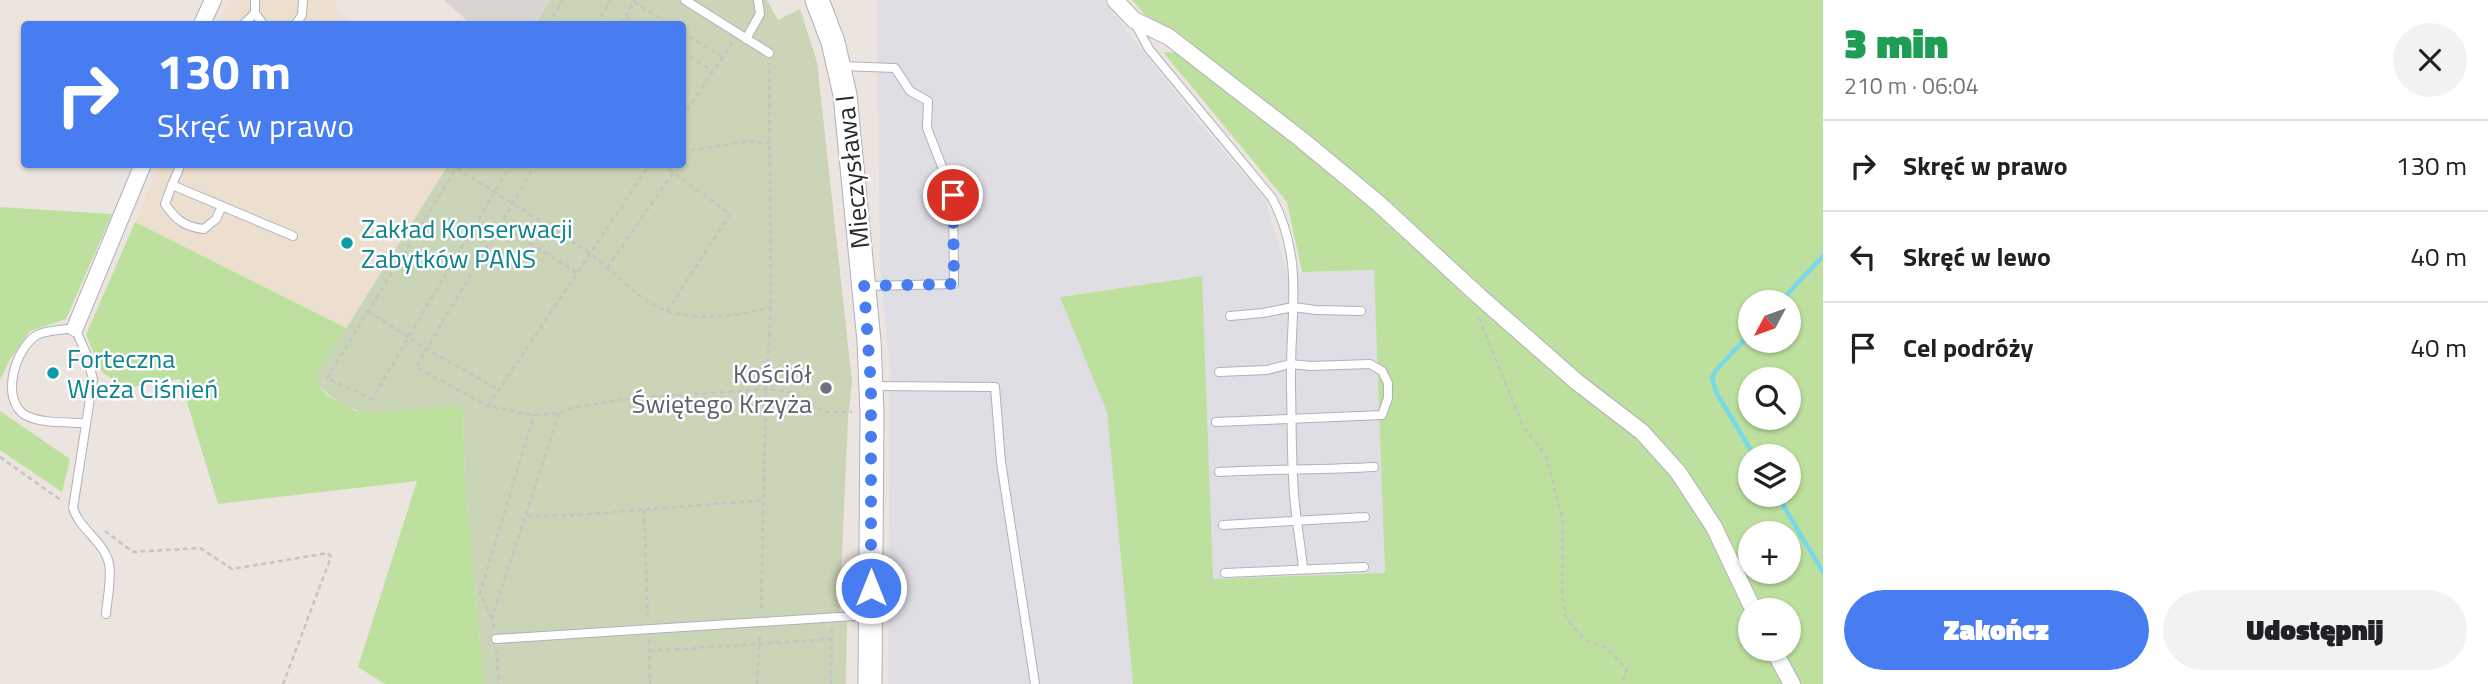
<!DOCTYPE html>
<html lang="pl">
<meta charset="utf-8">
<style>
:root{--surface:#fff;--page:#f2f2f2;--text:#202124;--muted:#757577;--line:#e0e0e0;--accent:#477df1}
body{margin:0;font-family:"Titillium Web",sans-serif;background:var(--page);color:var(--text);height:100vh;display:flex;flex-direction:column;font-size:26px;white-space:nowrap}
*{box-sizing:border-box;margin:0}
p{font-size:23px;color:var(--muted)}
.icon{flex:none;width:38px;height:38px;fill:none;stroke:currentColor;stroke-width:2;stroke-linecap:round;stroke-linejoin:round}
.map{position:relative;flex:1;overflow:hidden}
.sheet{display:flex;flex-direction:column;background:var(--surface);width:665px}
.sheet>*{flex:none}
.hud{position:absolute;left:21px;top:21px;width:665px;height:147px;border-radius:7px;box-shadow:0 2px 5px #0004;background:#477df1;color:#fff;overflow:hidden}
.needle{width:46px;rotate:229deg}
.tools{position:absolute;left:1738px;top:290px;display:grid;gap:14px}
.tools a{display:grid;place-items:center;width:63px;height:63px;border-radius:50%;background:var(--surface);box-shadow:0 2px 5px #0004;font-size:35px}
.pin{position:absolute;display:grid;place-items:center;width:60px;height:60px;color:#fff;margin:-30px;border:4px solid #fff;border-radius:50%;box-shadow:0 2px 7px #0007}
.me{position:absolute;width:77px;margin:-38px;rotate:0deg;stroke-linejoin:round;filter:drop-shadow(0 0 5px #0008)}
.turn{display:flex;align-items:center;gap:24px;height:147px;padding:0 21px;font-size:32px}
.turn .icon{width:91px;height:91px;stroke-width:2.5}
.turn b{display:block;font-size:49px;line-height:60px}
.round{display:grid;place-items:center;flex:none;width:74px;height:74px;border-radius:37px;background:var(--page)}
.headline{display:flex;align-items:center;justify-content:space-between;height:119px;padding:0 21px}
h1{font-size:42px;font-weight:800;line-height:52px;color:#1e9e55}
.primary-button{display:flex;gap:14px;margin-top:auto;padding:14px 21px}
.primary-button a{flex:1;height:80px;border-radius:42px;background:var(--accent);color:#fff;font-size:28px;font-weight:800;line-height:80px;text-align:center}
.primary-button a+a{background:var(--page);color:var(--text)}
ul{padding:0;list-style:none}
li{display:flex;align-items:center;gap:21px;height:91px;padding:0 21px;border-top:2px solid var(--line)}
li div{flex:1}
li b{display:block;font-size:26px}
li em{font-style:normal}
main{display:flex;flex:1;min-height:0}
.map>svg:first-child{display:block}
.industrial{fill:#dfdee5}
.education{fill:#eddfcf}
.green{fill:#bde09e;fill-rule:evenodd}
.cemetery{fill:#c9d5b6}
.plaza{fill:#d9d4d1}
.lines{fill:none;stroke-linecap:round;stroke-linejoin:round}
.stream{stroke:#77d9e9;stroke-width:4.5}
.service-casing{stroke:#afb2bb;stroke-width:10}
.minor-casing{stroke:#afb2bb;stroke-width:18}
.secondary-casing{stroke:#afb2bb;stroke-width:25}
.path{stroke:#c4c4c4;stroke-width:2.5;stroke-dasharray:5 3.5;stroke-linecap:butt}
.service{stroke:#fff;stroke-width:8}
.minor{stroke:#fff;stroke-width:16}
.secondary{stroke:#fff;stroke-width:23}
.route{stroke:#477df1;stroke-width:12;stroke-dasharray:0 21.6}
.culture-dot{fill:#0f9aa8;stroke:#fff;stroke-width:2.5}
.worship-dot{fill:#6b7280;stroke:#fff;stroke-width:2.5}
.labels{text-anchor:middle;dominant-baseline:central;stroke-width:5;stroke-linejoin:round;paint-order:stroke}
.street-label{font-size:26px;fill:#2b2b2b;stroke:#fff}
.culture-label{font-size:26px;fill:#0d838f;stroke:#fff;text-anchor:start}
.worship-label{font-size:26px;fill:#5b616d;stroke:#fff;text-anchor:end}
</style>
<main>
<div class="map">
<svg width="1823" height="684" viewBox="0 0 1823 684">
<rect width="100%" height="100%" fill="#ece4de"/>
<polygon class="industrial" points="877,0 1103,0 1195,118 1265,199 1287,273 1374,270 1385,574 1212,580 1202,276 1061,296 1107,412 1133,684 888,684 890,368 880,271"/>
<g class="education">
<polygon points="229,0 335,0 339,13 353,24 219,24"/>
<polygon points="159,165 448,165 346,328 135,222"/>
</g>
<g class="green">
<path d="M1132 0H1823V684H1133L1107 412 1060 297 1202 276 1213 579 1385 573 1374 270 1302 272 1287 202 1163 52 1177 53 1178 36 1145 15ZM1750 303H1788V341H1750ZM1750 380H1788V418H1750ZM1750 457H1788V495H1750ZM1750 534H1788V572H1750ZM1750 611H1788V649H1750Z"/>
<polygon points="0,207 112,214 66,319 30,331 9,361 0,380"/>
<polygon points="135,222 346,328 317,375 317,384 327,395 356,411 456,406 463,409 465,481 484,684 385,684 358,667 417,481 218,504 180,379 125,388 102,372 86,335"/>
<polygon points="0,411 70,459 62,492 0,450"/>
</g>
<path class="cemetery" d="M550 0H767L778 20 800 9 817 62 852 382 848 418 839 620 847 621 846 684H484L465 481 463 409 456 406 367 413C348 409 331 398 317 384V375L448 165 682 164V24H535Z"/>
<polygon class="plaza" points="444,0 550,0 534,24 471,24"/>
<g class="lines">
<g class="stream">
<polyline points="1779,303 1823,256"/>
<polyline points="1750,334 1716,370 1712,378 1716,392 1755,457"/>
<polyline points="1777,495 1823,572"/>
</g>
<defs>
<g id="service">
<polyline points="255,0 255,13 263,24"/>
<polyline points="685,0 769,53"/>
<polyline points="244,24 255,13"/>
<polyline points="296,24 302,15 303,0"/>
<path d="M1136 25 1149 49 1272 198C1306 262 1289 318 1291 387 1292 426 1291 466 1295 505 1297 526 1301 547 1303 568"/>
<polyline points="746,39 760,14 758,0"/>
<polyline points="842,66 895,68 910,91 928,101 927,128 953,195 954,284 867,286"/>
<polyline points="181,164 172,185 293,236"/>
<path d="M172 185 165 204C176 220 185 227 204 229L216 219 222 206"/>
<polyline points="1230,316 1263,313 1293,307 1316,310 1361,311"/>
<polyline points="874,386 995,387 1001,462 1035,684"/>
<polyline points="1216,422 1382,415 1388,398 1388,383 1382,371 1370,364 1311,366 1290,364 1267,370 1219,372"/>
<path d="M85 423C67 422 42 424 25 415 0 399 15 348 37 335 46 330 64 330 75 328L86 353 93 379 73 508C79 529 105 542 109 564 112 576 107 601 106 614"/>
<path d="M1219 472C1271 469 1322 470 1374 467"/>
<polyline points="1223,525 1365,517"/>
<polyline points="1225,573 1364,567"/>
<polyline points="496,639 870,615"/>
</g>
<g id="minor">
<polyline points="1115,0 1134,20 1169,37 1302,140 1378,203 1479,296 1577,382 1642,432 1678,472 1714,527 1754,611"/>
<polyline points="202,24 213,0"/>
<polyline points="75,328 143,164"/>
<polyline points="1773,649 1792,684"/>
</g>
<polyline id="secondary" points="817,0 833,42 845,95 869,341 872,413 870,684"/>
</defs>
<use href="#service" class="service-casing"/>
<use href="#minor" class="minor-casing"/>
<use href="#secondary" class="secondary-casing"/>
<g class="path">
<polyline points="634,2 670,24"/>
<polyline points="626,17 638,24"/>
<polyline points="548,24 563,0"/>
<polyline points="596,24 611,0"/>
<polyline points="621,24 635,0"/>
<polyline points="682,32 721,56"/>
<polyline points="682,52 713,71"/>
<polyline points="682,117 733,42"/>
<polyline points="682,152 749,141 769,144"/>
<polyline points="459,164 327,378 372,399 511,164"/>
<polyline points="536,164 416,367 488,406 534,415 559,413 571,408 625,399 766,389 791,392 825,412 852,412"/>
<path d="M457 168C500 196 545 223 588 252 611 269 643 304 670 312 702 321 740 316 771 307"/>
<polyline points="501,224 577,273"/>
<polyline points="607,268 673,173"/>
<polyline points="368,311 427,349 499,390"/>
<polyline points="667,311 730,214 669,169 670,164"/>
<polyline points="1479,318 1523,426 1546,456 1563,521 1562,596 1566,618 1585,640 1607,648 1627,669 1622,684"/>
<polyline points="488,406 650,164"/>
<polyline points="0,457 62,501"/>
<polyline points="644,510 648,618"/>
<polyline points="527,516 578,515 764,500"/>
<polyline points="105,531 133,552 200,548 232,569 328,553 331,557 283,684"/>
<polyline points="761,609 766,389 771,307 769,63"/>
<polyline points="492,618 480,593 534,415"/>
<polyline points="494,628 492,618 559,413"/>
<polyline points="649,639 650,684"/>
<polyline points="496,649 499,684"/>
<polyline points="649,651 832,639"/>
<polyline points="757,684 760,634"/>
<polyline points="831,684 832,628"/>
</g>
<use href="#service" class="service"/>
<use href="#minor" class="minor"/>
<use href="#secondary" class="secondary"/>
</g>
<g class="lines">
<polyline class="route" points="871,588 871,386 864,286 954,284 953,195"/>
</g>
<g class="culture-dot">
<circle cx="347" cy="243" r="7"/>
<circle cx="53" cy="373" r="7"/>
</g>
<circle class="worship-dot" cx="826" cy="388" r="7"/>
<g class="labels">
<g class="street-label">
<text transform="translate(852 172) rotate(-96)">Mieczysława I</text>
</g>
<g class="culture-label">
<text x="361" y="228">Zakład Konserwacji<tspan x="361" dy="30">Zabytków PANS</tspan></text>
<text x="67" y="358">Forteczna<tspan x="67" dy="30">Wieża Ciśnień</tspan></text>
</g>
<g class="worship-label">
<text x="812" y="373">Kościół<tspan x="812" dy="30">Świętego Krzyża</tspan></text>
</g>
</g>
</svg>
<div class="tools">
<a><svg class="needle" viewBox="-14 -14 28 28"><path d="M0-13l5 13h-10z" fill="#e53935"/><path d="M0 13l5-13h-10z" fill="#757577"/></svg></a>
<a><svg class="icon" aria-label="search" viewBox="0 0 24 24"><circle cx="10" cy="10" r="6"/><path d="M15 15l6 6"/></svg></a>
<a><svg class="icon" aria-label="layers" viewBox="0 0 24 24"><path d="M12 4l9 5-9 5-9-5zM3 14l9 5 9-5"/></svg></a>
<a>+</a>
<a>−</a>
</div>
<div class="pin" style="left:953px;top:195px;background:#d93025"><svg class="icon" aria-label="arrive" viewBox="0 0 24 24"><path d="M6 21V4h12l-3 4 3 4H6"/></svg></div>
<svg class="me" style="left:871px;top:588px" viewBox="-20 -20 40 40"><circle r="17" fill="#477df1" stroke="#fff" stroke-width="3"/><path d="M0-11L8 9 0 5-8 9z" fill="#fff"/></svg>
<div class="hud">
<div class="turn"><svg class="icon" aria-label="right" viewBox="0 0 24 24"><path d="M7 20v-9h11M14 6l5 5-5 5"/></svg><div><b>130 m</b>Skręć w prawo</div></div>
</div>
</div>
<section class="sheet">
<div class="headline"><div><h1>3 min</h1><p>210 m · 06:04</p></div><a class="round"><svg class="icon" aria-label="close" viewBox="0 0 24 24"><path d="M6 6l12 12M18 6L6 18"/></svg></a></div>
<ul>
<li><svg class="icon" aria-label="right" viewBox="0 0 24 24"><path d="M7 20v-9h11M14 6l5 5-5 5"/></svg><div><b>Skręć w prawo</b></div><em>130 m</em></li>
<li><svg class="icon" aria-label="left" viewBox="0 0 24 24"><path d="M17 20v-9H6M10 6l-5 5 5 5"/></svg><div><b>Skręć w lewo</b></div><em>40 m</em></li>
<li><svg class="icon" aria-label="arrive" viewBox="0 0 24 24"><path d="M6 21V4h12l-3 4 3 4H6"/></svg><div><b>Cel podróży</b></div><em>40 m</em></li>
</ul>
<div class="primary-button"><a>Zakończ</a><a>Udostępnij</a></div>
</section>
</main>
